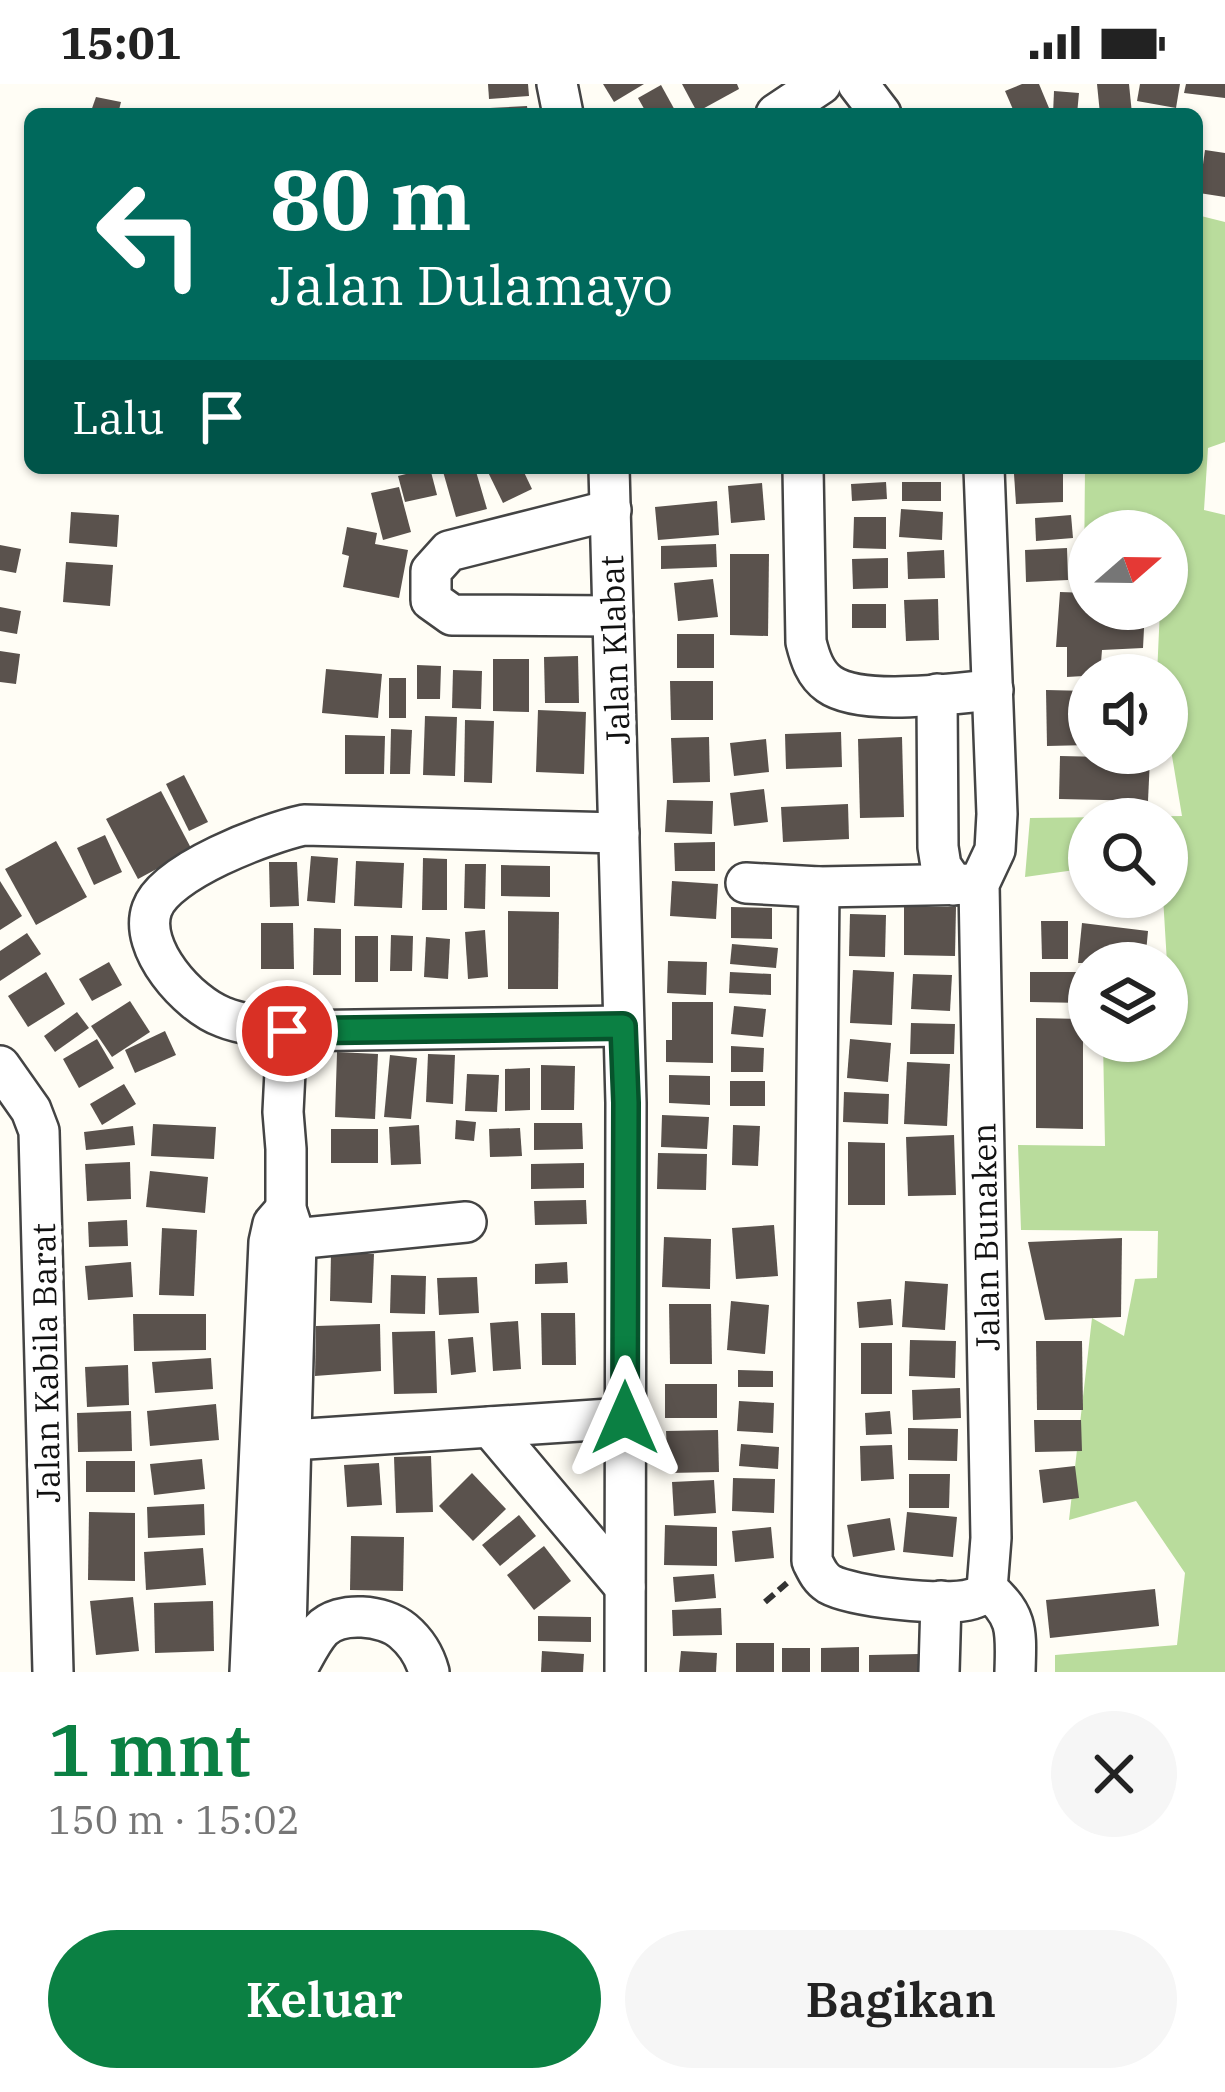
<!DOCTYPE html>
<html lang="id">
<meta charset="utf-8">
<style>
:root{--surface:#fff;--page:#f6f6f6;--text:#222;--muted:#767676;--accent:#0b8043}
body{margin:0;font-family:"IBM Plex Serif",serif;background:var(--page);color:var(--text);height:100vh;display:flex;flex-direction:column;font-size:45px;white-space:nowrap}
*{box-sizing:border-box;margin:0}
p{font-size:39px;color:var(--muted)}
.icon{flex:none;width:66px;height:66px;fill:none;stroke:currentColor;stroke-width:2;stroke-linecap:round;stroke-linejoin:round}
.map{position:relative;height:1588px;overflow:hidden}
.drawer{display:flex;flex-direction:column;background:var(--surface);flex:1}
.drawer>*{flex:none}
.hud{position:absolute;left:24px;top:24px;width:1179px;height:366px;border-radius:18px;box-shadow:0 3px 9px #0004;background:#00695c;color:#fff;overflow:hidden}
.needle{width:78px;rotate:70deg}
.fabs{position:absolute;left:1068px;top:426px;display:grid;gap:24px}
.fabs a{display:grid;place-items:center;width:120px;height:120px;border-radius:50%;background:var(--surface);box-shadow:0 3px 9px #0004;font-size:60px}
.pin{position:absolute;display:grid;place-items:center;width:102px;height:102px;color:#fff;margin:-51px;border:6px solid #fff;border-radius:50%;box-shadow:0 3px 12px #0007}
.me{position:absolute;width:132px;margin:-66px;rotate:0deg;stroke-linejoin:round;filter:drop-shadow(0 0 9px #0008)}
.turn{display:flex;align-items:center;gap:42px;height:252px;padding:0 48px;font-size:54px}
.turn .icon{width:156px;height:156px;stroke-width:2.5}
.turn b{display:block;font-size:84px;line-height:102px}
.then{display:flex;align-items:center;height:114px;padding:0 48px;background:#0003;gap:24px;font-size:45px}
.round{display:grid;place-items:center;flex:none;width:126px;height:126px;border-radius:63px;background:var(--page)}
.head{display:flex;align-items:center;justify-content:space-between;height:204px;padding:0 48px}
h1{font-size:72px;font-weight:600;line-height:90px;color:var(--accent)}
.action{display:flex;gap:24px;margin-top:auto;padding:24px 48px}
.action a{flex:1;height:138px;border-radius:72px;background:var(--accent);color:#fff;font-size:48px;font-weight:600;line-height:138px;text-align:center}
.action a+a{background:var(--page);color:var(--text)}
.status{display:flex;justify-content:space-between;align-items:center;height:84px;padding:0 60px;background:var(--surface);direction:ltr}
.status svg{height:33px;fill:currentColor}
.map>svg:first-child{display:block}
.forest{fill:#b9dc9c}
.building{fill:#5a524d}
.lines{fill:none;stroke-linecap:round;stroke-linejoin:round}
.minor-casing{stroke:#444;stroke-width:44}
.path{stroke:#333;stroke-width:6;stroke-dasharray:12 6;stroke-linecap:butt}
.minor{stroke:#fff;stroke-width:39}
.route-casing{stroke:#07532c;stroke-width:30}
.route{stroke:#0b8043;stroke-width:21}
.labels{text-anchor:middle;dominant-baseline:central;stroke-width:12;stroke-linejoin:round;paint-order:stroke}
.street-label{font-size:33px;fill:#111;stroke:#fff}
</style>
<div class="status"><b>15:01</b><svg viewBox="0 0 49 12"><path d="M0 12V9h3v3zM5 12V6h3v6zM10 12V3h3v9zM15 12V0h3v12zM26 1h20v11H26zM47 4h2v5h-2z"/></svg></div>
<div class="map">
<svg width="1225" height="1588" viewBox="0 0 1225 1588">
<rect width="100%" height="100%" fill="#fffdf5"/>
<polygon class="forest" points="1197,131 1225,138 1225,358 1208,364 1204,426 1225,431 1225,1588 1055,1588 1055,1571 1177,1561 1185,1489 1136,1417 1069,1436 1092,1234 1124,1252 1135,1195 1157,1194 1158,1147 1021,1146 1018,1061 1105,1062 1103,957 1167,957 1167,879 1163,813 1167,813 1167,735 1089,735 1089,784 1025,793 1030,734 1182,732 1167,642 1167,591 1157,591 1160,525 1167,525 1167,447 1089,447 1089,492 1084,491 1085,384 1197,384"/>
<g class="building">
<polygon points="488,0 528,0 529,12 489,15"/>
<polygon points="603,0 644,0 614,18"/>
<polygon points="682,0 737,0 739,5 697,28"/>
<polygon points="1022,0 1039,0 1049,24 1035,30 1015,30 1005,7"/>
<polygon points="1097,0 1129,0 1132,30 1100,30"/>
<polygon points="1140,0 1180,0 1176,24 1137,17"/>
<polygon points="1186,0 1225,0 1225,14 1184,9"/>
<polygon points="661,1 677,30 647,30 638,14"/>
<polygon points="1054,7 1079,9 1077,30 1053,30"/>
<polygon points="96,13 121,18 118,30 90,30"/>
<polygon points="527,22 528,30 490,30 490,24"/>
<polygon points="1205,66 1225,69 1225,113 1199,109"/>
<polygon points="430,384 437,411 405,418 398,392"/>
<polygon points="442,384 475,384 487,425 456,433"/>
<polygon points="486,384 522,384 532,405 503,419"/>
<polygon points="1063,385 1063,418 1016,420 1014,390"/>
<polygon points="886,398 887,415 852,417 851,400"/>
<rect x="902" y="398" width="39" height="19"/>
<polygon points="762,399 765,436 731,439 728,402"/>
<polygon points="399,403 411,448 383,456 371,409"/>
<polygon points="717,417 719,451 658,456 655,423"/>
<polygon points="901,425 943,428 942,456 899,453"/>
<polygon points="71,428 119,431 117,463 69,459"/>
<polygon points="1071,431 1073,454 1036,457 1035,434"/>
<polygon points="854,433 886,433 886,465 853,464"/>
<polygon points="347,443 377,449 375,460 408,466 399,514 343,503 349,472 342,470"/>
<polygon points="716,460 717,483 661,485 661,462"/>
<polygon points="0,461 21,465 16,489 0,486"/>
<polygon points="1067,464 1068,496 1026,498 1025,466"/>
<polygon points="944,466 945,494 908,495 907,468"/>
<polygon points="730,470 769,470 768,552 730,551"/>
<polygon points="888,474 888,504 853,505 852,475"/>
<polygon points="66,478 113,481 110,522 63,518"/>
<polygon points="713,495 718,533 678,537 674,499"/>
<polygon points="1060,508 1089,509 1089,525 1145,525 1143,564 1102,566 1100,591 1067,593 1067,563 1056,563"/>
<polygon points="938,515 939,556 906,557 904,516"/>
<rect x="852" y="520" width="34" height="24"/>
<polygon points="0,523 21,527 17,550 0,547"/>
<rect x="677" y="550" width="37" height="34"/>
<polygon points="0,567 20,570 16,600 0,598"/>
<polygon points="578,572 579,619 545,619 544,573"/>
<polygon points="493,575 529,575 529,628 493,627"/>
<polygon points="417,581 441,582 440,615 417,615"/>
<polygon points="326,585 382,590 378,634 322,629"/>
<polygon points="453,586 482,587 481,625 452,624"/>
<rect x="389" y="594" width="17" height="40"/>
<polygon points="670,597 713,597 713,636 671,636"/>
<polygon points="1046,606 1089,607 1089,661 1047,662"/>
<polygon points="538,626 586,628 584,690 536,688"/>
<polygon points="425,632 457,633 455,692 423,691"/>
<polygon points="465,636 494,637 492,699 464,698"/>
<polygon points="391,645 412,646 410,690 390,690"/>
<polygon points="841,648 842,683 786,685 785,650"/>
<polygon points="345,651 385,652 384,690 345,690"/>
<polygon points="709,653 710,698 673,699 671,654"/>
<polygon points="902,653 904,733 860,734 858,655"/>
<polygon points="766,655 769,688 734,692 730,659"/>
<polygon points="1060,672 1150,674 1148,717 1059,715"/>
<polygon points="184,691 208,738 189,747 166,700"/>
<polygon points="764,705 768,738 734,742 730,709"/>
<polygon points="161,707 192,766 138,795 106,735"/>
<polygon points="667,716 713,717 712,750 665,748"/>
<polygon points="848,720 849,755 783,758 781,723"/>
<polygon points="105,751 122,788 94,801 77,764"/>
<polygon points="56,757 87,813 36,841 5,785"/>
<polygon points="715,758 715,787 675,787 674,759"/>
<polygon points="311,772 338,774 335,819 307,817"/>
<polygon points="423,774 447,775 447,826 422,826"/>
<polygon points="356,777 404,779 402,824 354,822"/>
<polygon points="269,778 297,778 299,822 270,823"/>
<polygon points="465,780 486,780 485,825 464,824"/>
<polygon points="501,781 550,782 550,813 501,812"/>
<polygon points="0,797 22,832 0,846"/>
<polygon points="672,797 718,800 716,835 670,832"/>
<polygon points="731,823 772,824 772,855 731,854"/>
<polygon points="904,823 956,823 955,872 904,871"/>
<polygon points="508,827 559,828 558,905 508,905"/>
<polygon points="850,830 886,831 885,873 849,872"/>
<polygon points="1041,837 1068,837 1068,875 1042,875"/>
<polygon points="261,839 293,839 294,885 261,885"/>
<polygon points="1082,839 1148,847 1145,879 1078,879"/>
<polygon points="314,844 341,845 341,891 313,891"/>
<polygon points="485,846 488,893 468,895 465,848"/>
<polygon points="27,849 41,870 0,897 0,867"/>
<polygon points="391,851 413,852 412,887 390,887"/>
<rect x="355" y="852" width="23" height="46"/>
<polygon points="426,853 450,855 448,895 424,893"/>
<polygon points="732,860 778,864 776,884 730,880"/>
<polygon points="668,877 707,878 706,911 667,909"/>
<polygon points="109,878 122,901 92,917 79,895"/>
<polygon points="853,886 894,888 892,941 850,939"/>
<polygon points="46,888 65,920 28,943 8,912"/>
<polygon points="730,888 771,890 771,911 729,909"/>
<polygon points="1030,888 1086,888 1086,919 1030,918"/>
<polygon points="913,890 952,891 950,927 911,925"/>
<polygon points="130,917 150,948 112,973 91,942"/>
<polygon points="672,918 713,918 713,979 666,978 666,956 672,956"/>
<polygon points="734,922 766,925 763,953 731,950"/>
<polygon points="77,928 89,944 55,968 44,952"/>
<polygon points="1036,934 1083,935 1083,1045 1036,1044"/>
<polygon points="911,939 955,940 954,970 910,970"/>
<polygon points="165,947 176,971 135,989 125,966"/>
<polygon points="97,955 114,984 79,1004 63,975"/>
<polygon points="850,955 891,959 888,998 847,994"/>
<polygon points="731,962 764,964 763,988 731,988"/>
<polygon points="337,968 378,970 375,1035 335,1033"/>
<polygon points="428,970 455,971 453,1020 426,1018"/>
<polygon points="390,971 417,974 411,1035 384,1033"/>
<polygon points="907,978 950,980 947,1042 904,1040"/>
<polygon points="541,981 575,982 574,1026 541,1026"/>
<polygon points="530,984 530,1026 505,1027 505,985"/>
<polygon points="467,990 499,991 497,1028 465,1027"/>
<polygon points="669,991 710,992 710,1021 669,1019"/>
<rect x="730" y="997" width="35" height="25"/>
<polygon points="124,1000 136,1020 102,1041 90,1020"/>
<polygon points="844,1008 889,1010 888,1040 843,1038"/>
<polygon points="662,1031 709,1033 707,1065 661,1063"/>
<polygon points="456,1036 476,1038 474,1057 455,1055"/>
<polygon points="534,1039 582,1039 583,1065 534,1066"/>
<polygon points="153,1040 216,1043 214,1075 151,1072"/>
<polygon points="419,1041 421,1080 391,1081 389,1043"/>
<polygon points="733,1041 760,1042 758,1082 732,1081"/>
<polygon points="133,1042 135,1061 86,1066 84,1048"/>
<polygon points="520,1044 522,1072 490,1073 489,1045"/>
<rect x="331" y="1045" width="47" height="34"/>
<polygon points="954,1051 956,1111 908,1112 906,1053"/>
<polygon points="848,1058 885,1059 885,1121 848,1121"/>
<polygon points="658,1069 707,1070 706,1106 657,1105"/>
<polygon points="130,1078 131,1115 87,1117 85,1080"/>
<polygon points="584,1079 584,1104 531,1105 531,1080"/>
<polygon points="150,1087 208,1093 205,1129 146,1123"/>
<polygon points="586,1116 587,1140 535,1141 534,1117"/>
<polygon points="127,1136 128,1162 89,1163 88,1138"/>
<polygon points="774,1141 778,1192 736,1195 732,1144"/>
<polygon points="162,1144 197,1146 194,1212 159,1211"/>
<polygon points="664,1153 711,1155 710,1205 662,1203"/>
<polygon points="1122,1154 1121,1233 1045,1236 1028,1158"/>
<polygon points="331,1169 374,1170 372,1219 330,1217"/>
<polygon points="131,1178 133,1213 88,1216 85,1182"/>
<polygon points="567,1178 568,1199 535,1200 535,1180"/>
<polygon points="391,1191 426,1192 425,1230 390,1229"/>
<polygon points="477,1193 479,1229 439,1231 437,1194"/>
<polygon points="905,1197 948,1200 945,1246 902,1243"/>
<polygon points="891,1215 893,1241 859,1244 857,1218"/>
<polygon points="731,1217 769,1221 765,1270 727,1266"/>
<polygon points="669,1220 711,1220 712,1280 670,1280"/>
<polygon points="541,1229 575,1229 576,1281 542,1281"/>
<polygon points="133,1230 206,1230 206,1266 134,1267"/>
<polygon points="518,1237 521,1285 493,1287 490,1239"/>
<polygon points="380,1240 381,1287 315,1292 316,1242"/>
<polygon points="435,1247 437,1309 394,1310 392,1248"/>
<polygon points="473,1253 476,1288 451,1291 448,1255"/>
<polygon points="910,1256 956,1257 955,1294 909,1292"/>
<polygon points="1036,1257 1082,1257 1083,1326 1037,1326"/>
<rect x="861" y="1259" width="31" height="51"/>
<polygon points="211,1274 213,1305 155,1309 152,1278"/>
<polygon points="128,1281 129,1321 87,1323 85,1283"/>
<polygon points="738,1286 773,1287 773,1303 738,1303"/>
<rect x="665" y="1300" width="52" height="34"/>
<polygon points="960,1304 961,1334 913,1336 912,1306"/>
<polygon points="739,1317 774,1319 773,1349 737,1347"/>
<polygon points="216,1320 219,1356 150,1362 147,1327"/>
<polygon points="131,1327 132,1367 78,1368 77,1329"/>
<polygon points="890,1327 892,1350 866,1351 865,1329"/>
<polygon points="1034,1336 1081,1336 1082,1367 1035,1368"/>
<polygon points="908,1344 958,1345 957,1377 908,1376"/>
<polygon points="718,1346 719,1388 668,1389 666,1347"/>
<polygon points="741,1360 779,1363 778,1385 739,1382"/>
<polygon points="892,1361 894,1395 861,1397 860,1362"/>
<polygon points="431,1372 433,1428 396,1429 394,1373"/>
<polygon points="202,1375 205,1405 154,1411 150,1380"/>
<rect x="86" y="1377" width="49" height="31"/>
<polygon points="379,1379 382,1421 347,1423 344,1381"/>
<polygon points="1075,1382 1079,1414 1043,1419 1039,1386"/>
<polygon points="472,1389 506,1425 473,1457 439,1422"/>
<polygon points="909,1390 950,1390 949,1424 909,1424"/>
<polygon points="733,1394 775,1395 774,1429 732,1427"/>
<polygon points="714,1396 716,1429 674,1432 672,1398"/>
<polygon points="204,1420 205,1451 148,1454 147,1423"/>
<polygon points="89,1428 135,1429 135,1497 88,1496"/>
<polygon points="907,1428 957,1433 953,1473 903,1468"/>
<polygon points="519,1431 536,1452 500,1482 482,1461"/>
<polygon points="890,1434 895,1466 853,1473 847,1441"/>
<polygon points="665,1441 717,1443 717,1482 664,1481"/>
<polygon points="771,1443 774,1474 735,1478 732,1447"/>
<polygon points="351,1452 404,1453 403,1507 350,1506"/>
<polygon points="544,1462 571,1497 534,1526 507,1491"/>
<polygon points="203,1464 206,1501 146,1506 144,1468"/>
<polygon points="714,1490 716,1514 675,1518 673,1493"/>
<polygon points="1155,1505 1159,1542 1050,1554 1046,1516"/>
<polygon points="133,1513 139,1567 96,1571 90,1517"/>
<polygon points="213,1517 214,1567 155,1569 154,1519"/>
<polygon points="721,1524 722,1551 673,1552 672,1526"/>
<polygon points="538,1532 591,1533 591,1558 538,1557"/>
<rect x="736" y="1559" width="38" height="29"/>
<polygon points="859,1563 859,1588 821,1588 821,1564"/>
<rect x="782" y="1564" width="28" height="24"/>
<polygon points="542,1567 584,1570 583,1588 541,1588"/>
<polygon points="681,1567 717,1569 716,1588 679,1588"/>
<polygon points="919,1570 919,1588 869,1588 869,1571"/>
</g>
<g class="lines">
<defs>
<g id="minor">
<polyline points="557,0 563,30"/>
<polyline points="858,0 881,30"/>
<polyline points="776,30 821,0"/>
<polyline points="609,384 626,1019 625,1588"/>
<path d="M803 384 806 558C810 574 815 590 829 600 861 623 954 609 993 606"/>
<polyline points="984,384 997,730 995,766 979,800 991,1454 987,1505"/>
<polyline points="611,426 449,467 431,487 431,516 452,531 613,532"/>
<polyline points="937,610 938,763 941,782 954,801"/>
<polyline points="746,799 819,803 979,800"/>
<path d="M819 803 812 1477C817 1487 820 1494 829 1500 852 1513 946 1523 972 1515 981 1512 980 1512 987 1505"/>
<path d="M287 947C266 943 242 941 223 933 188 920 138 864 152 825 165 787 267 749 304 741L619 749"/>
<polyline points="0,982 31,1026 39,1047 53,1588"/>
<polyline points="274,1157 466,1138"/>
<polyline points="490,1343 625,1503"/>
<polyline points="292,1356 625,1334"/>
<path d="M987 1505C1019 1532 1016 1548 1015 1588"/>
<polyline points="250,1588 269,1158 273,1140 286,1125"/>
<polyline points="285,1588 296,1156 286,1125 286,1065 283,1028 287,947 623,942"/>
<path d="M295 1588C303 1575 311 1557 321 1546 340 1526 384 1531 403 1547 416 1558 425 1573 429 1588"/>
<polyline points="939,1588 941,1517"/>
</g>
</defs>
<use href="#minor" class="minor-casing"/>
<polyline class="path" points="765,1518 787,1499"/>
<use href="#minor" class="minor"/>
</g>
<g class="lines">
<defs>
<polyline id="route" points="287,947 623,942 626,1019 625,1334"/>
</defs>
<use href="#route" class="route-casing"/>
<use href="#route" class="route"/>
</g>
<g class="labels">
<g class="street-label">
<text transform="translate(614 566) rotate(-92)">Jalan Klabat</text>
<text transform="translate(985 1153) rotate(-91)">Jalan Bunaken</text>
<text transform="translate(45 1279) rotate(-91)">Jalan Kabila Barat</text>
</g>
</g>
</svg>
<div class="fabs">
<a><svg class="needle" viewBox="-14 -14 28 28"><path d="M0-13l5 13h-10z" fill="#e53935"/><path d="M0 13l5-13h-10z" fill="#767676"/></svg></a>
<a><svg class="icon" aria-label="sound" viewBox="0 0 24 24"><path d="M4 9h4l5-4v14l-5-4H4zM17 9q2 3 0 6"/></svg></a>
<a><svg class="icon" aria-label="search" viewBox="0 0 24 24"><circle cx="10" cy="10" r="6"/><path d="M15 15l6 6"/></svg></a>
<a><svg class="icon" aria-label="layers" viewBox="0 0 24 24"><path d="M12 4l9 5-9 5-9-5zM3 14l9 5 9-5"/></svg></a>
</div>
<div class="pin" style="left:287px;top:947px;background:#d93025"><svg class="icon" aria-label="arrive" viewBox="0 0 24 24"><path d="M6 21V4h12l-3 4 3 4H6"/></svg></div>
<svg class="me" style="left:625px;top:1334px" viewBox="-20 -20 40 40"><path d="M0-17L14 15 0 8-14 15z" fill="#0b8043" stroke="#fff" stroke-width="4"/></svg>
<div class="hud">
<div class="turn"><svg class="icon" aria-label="left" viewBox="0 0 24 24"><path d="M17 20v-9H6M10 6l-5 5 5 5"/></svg><div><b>80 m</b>Jalan Dulamayo</div></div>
<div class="then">Lalu<svg class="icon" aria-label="arrive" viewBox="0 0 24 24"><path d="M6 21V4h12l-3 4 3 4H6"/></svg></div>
</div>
</div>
<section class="drawer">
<div class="head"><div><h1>1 mnt</h1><p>150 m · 15:02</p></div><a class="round"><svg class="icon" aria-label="close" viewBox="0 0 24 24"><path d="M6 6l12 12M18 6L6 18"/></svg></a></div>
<div class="action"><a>Keluar</a><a>Bagikan</a></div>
</section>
